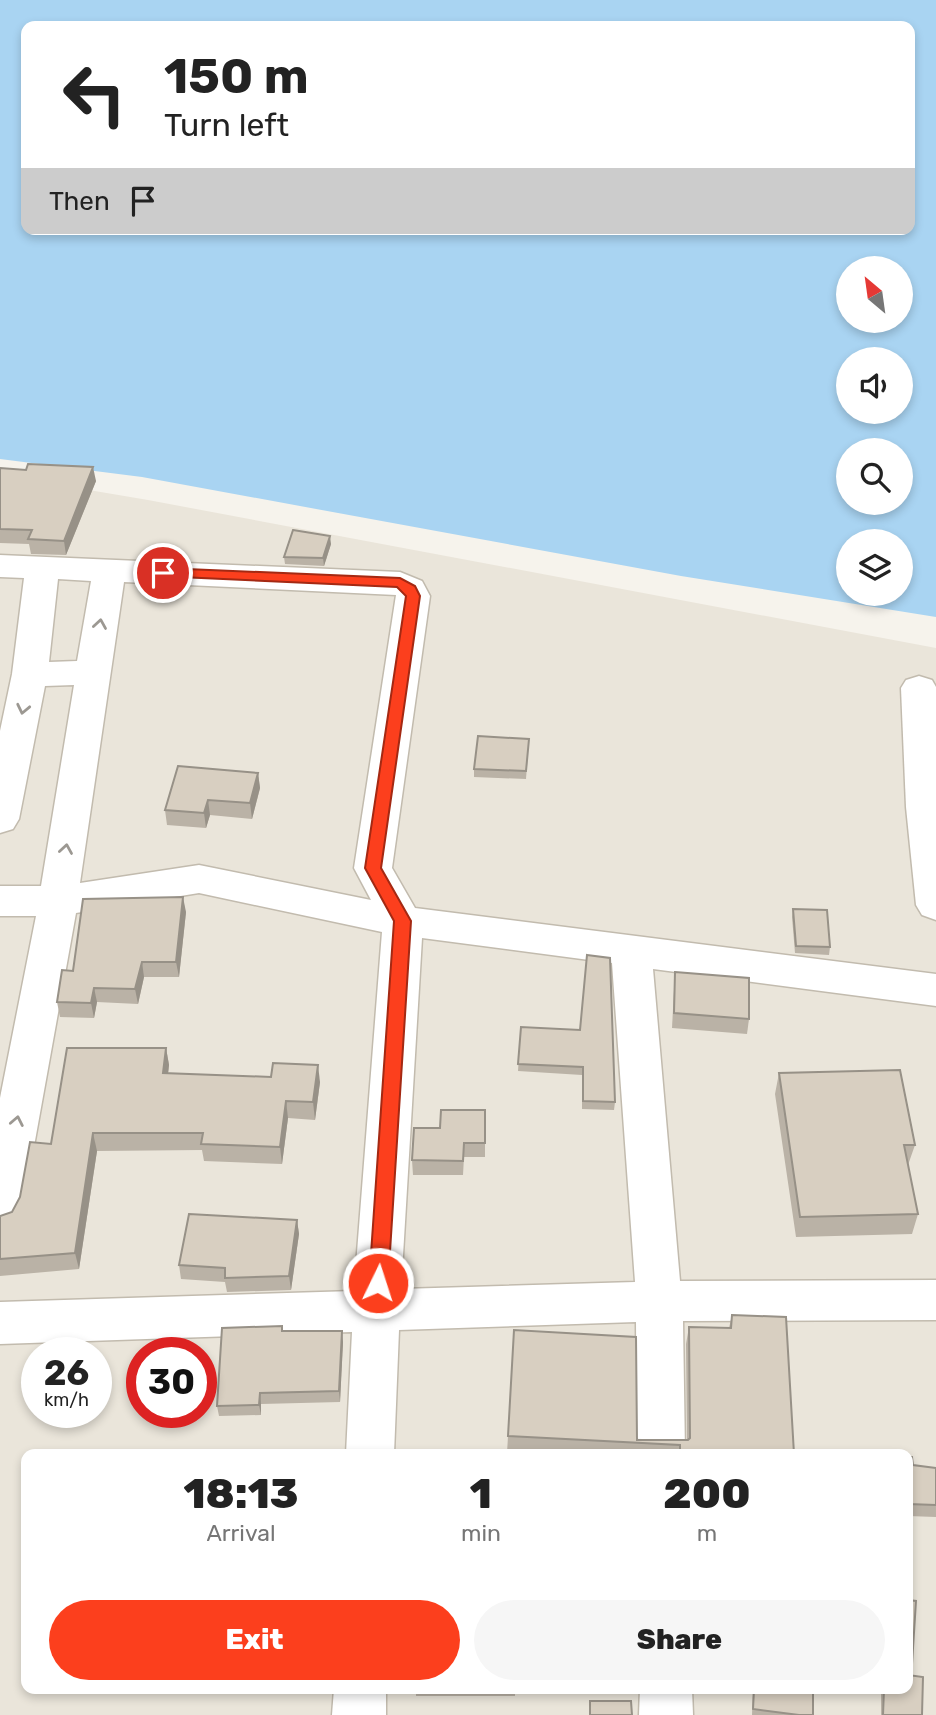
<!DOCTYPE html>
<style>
:root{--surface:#fff;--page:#f6f6f6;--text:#222;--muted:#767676;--accent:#fc3f1d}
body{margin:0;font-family:Rubik,sans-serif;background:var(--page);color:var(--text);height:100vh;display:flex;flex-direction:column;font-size:26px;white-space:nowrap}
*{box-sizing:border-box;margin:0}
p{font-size:23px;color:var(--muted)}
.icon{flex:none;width:38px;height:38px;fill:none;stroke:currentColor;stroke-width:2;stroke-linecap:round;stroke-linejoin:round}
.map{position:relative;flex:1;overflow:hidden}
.side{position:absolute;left:21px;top:1449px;width:892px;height:245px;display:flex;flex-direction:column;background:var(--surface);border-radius:14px;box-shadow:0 4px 10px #0003}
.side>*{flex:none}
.hud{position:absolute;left:21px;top:21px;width:894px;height:214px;border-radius:14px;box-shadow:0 4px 10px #0003;background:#fff;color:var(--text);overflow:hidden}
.needle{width:46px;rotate:331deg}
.buttons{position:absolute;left:836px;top:256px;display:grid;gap:14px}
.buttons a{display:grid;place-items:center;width:77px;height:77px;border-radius:50%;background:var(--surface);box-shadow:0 4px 10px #0003;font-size:35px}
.speed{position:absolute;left:21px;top:1337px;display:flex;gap:14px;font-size:35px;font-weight:700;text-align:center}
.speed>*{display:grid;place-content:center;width:91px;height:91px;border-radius:50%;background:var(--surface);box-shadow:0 4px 10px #0003;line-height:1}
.speed small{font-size:18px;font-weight:400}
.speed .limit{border:10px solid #d22;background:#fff;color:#111}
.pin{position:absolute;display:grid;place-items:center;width:60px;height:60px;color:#fff;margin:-30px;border:4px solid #fff;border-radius:50%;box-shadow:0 2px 7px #0007}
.me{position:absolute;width:77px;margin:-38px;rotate:4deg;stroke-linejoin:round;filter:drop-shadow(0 0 5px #0008)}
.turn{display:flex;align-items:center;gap:24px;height:147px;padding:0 28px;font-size:32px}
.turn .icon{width:91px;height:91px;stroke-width:2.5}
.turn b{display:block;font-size:49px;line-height:60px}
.then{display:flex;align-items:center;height:66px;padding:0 28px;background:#0003;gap:14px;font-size:26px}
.eta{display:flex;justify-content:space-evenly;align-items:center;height:119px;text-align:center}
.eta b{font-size:42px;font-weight:800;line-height:49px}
.primary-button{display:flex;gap:14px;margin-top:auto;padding:14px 28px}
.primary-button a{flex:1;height:80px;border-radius:42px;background:var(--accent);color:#fff;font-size:28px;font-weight:800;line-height:80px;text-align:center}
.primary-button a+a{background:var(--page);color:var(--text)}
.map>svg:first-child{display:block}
.residential{fill:#eae5da;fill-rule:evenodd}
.water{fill:#a9d4f2;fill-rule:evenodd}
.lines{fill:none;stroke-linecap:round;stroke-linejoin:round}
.minor-casing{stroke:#c2bbae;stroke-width:3}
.minor{fill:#fff;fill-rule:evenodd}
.wall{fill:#bab2a6}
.shaded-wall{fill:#979187}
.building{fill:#d8cfc1;stroke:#979187;stroke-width:2}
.oneway{stroke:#9c9892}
.route{fill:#fc3f1d;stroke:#a42913;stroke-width:2}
</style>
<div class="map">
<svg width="936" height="1715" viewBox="0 0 936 1715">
<rect width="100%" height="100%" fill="#f6f3ec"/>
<path class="residential" d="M0 475 148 500 936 648V1715H0ZM37 1353H96V1412H37ZM142 1353H201V1412H142ZM26 1454H908V1689H26Z"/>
<path class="water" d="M0 0H936V617L681 576 142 477 0 459ZM26 26H910V229H26ZM849 268H901V320H849ZM849 359H901V411H849ZM849 450H901V502H849ZM849 541H901V593H849Z"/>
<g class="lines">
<defs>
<g id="minor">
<path d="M0 555 400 572 422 581 430 596 392 868 415 908 936 974V1006L653 969 680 1281 936 1280V1320L683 1321 685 1454H637L636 1322 399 1330 394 1454H346L352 1332 0 1344V1302L354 1291 382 932 199 893 76 913 22 1213 16 1226 0 1232V1098L36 916H0V886H41L74 685 45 686 19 819 13 829 0 833V731L12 674 24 578 0 577ZM58 579 91 581 77 661 49 662ZM124 582 396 595 354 868 371 900 199 865 80 883ZM422 938 612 963 635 1282 401 1289Z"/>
<polygon points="919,676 932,680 936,687 936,920 922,915 916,905 906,807 901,688 906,680"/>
<polygon points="334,1689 386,1689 386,1715 332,1715"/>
<polygon points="640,1689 692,1689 693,1715 639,1715"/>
</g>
</defs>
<use href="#minor" class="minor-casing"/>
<use href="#minor" class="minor"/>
</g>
<g class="wall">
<polygon points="0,468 96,481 66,555 31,554 29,544 0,543"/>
<polygon points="331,544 324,566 285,564 284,557"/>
<polygon points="529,739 526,779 474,777 474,769"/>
<polygon points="258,773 260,788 252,819 210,815 206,828 167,825 165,810"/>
<polygon points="793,909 830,947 829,955 795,953 792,917"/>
<polygon points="186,912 179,977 144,977 138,1004 97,1002 94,1018 60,1017 57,1002 73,971"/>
<polygon points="675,972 749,1019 747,1034 672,1028"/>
<polygon points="521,1027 580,1030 615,1102 614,1110 582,1109 582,1075 518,1071"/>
<polygon points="166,1048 169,1065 168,1074 320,1082 315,1120 288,1118 282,1164 204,1161 202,1150 97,1151 79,1269 0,1276 0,1216 12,1212 51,1144"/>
<polygon points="779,1073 915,1145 908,1165 918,1214 912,1234 796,1237 775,1094"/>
<polygon points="485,1110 485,1157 464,1157 463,1175 413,1175 412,1160 440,1128"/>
<polygon points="297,1220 299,1234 291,1290 227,1292 225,1282 181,1279 179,1265"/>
<polygon points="732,1315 794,1454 538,1454 507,1453 508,1436 687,1440 686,1344 689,1327 729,1328"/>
<polygon points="283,1331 343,1342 340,1402 261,1404 261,1415 219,1416 217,1406"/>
<polygon points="908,1457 913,1465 936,1468 936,1517 908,1516"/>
<polygon points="908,1600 912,1664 908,1674"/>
<rect x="416" y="1689" width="99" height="7"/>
<polygon points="753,1689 813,1689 813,1715 752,1715"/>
<polygon points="881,1689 908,1689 922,1715 881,1715"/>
</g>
<g class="shaded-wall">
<polygon points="93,467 96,481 66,555 64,541"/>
<polygon points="330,536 331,544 324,566 323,558"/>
<polygon points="258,773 260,788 252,819 250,803"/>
<polygon points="208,800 210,815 206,828 204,813"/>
<polygon points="183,897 186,912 179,977 176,962"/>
<polygon points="142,962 144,977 138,1004 135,989"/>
<polygon points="94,988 97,1002 94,1018 91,1003"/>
<polygon points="166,1048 169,1065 166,1091 163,1073"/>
<polygon points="318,1065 320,1082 315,1120 313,1102"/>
<polygon points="286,1101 288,1118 282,1164 280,1147"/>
<polygon points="93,1133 97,1151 79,1269 75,1253"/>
<polygon points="297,1220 299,1234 291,1290 289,1276"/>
<polygon points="342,1331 343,1342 340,1402 339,1391"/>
<polygon points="260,1393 261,1404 261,1415 259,1405"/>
</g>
<g class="building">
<polygon points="28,464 93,467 64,541 28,539 32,530 0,529 0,468 26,470"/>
<polygon points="293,530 330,536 323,558 284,557"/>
<polygon points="478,736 529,739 526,771 474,769"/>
<polygon points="178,766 258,773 250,803 208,800 204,813 165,810"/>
<polygon points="183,897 176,962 142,962 135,989 94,988 91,1003 57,1002 62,970 73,971 83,899"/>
<polygon points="793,909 827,910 830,947 796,946"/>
<polygon points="587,955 610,958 615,1102 583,1101 583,1067 518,1064 521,1027 580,1030"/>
<polygon points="675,972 749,978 749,1019 674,1013"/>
<polygon points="67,1048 166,1048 163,1073 271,1077 273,1063 318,1065 313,1102 286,1101 280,1147 201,1144 203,1133 93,1133 75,1253 0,1259 0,1216 12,1212 20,1197 30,1142 51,1144"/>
<polygon points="900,1070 915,1145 904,1145 918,1214 800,1217 779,1073"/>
<polygon points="441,1110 485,1110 485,1143 464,1143 463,1161 412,1160 414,1128 440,1128"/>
<polygon points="189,1214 297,1220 289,1276 225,1278 225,1268 179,1265"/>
<polygon points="732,1315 786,1317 794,1454 680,1454 680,1445 508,1436 514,1330 636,1337 637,1440 688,1440 690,1438 689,1327 731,1328"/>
<polygon points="282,1326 282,1331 342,1331 339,1391 260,1393 259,1405 217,1406 222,1328"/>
<polygon points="908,1457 912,1457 913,1465 936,1468 936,1505 908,1504"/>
<polygon points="908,1600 916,1601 912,1664 908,1663"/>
<polygon points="908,1675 923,1677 922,1715 883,1715 884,1689 908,1689"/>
<polygon points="754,1689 813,1689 813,1715 799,1715 753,1709"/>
<polygon points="590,1701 631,1701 632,1715 590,1715"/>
</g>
<defs><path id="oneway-chevron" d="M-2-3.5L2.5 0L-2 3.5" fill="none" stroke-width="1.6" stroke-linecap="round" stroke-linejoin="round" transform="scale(1.75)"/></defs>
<g class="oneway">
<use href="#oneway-chevron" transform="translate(100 624) rotate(-81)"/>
<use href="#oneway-chevron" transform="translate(23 709) rotate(102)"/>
<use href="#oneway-chevron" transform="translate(66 849) rotate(-81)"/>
<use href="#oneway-chevron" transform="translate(17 1121) rotate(-79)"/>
</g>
<polygon class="route" points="163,568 400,578 415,586 420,596 381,868 411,921 388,1283 385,1289 378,1291 372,1289 369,1283 394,921 365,868 406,596 397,587 158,576 158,570"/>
</svg>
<div class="buttons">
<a><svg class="needle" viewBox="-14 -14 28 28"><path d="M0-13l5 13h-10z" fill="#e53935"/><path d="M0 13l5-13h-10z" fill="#767676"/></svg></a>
<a><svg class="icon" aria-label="sound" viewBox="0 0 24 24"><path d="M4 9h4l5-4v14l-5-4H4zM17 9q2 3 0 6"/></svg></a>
<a><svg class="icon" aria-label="search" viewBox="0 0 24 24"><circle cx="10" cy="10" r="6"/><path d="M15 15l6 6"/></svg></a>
<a><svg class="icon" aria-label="layers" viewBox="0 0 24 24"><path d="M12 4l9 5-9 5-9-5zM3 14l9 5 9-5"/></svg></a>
</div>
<div class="speed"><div>26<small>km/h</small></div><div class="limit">30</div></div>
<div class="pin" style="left:163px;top:573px;background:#d93025"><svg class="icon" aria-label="arrive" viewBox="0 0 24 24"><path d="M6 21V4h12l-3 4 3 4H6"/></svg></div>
<svg class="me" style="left:378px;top:1283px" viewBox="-20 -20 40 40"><circle r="17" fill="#fc3f1d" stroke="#fff" stroke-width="3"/><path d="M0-11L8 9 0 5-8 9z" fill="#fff"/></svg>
<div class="hud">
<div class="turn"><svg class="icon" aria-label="left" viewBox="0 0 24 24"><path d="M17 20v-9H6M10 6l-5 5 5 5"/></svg><div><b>150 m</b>Turn left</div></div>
<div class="then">Then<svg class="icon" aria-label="arrive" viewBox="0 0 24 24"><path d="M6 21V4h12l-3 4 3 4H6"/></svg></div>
</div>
<section class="side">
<div class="eta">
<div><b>18:13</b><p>Arrival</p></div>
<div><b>1</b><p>min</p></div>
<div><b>200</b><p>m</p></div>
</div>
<div class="primary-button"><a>Exit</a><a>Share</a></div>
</section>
</div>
